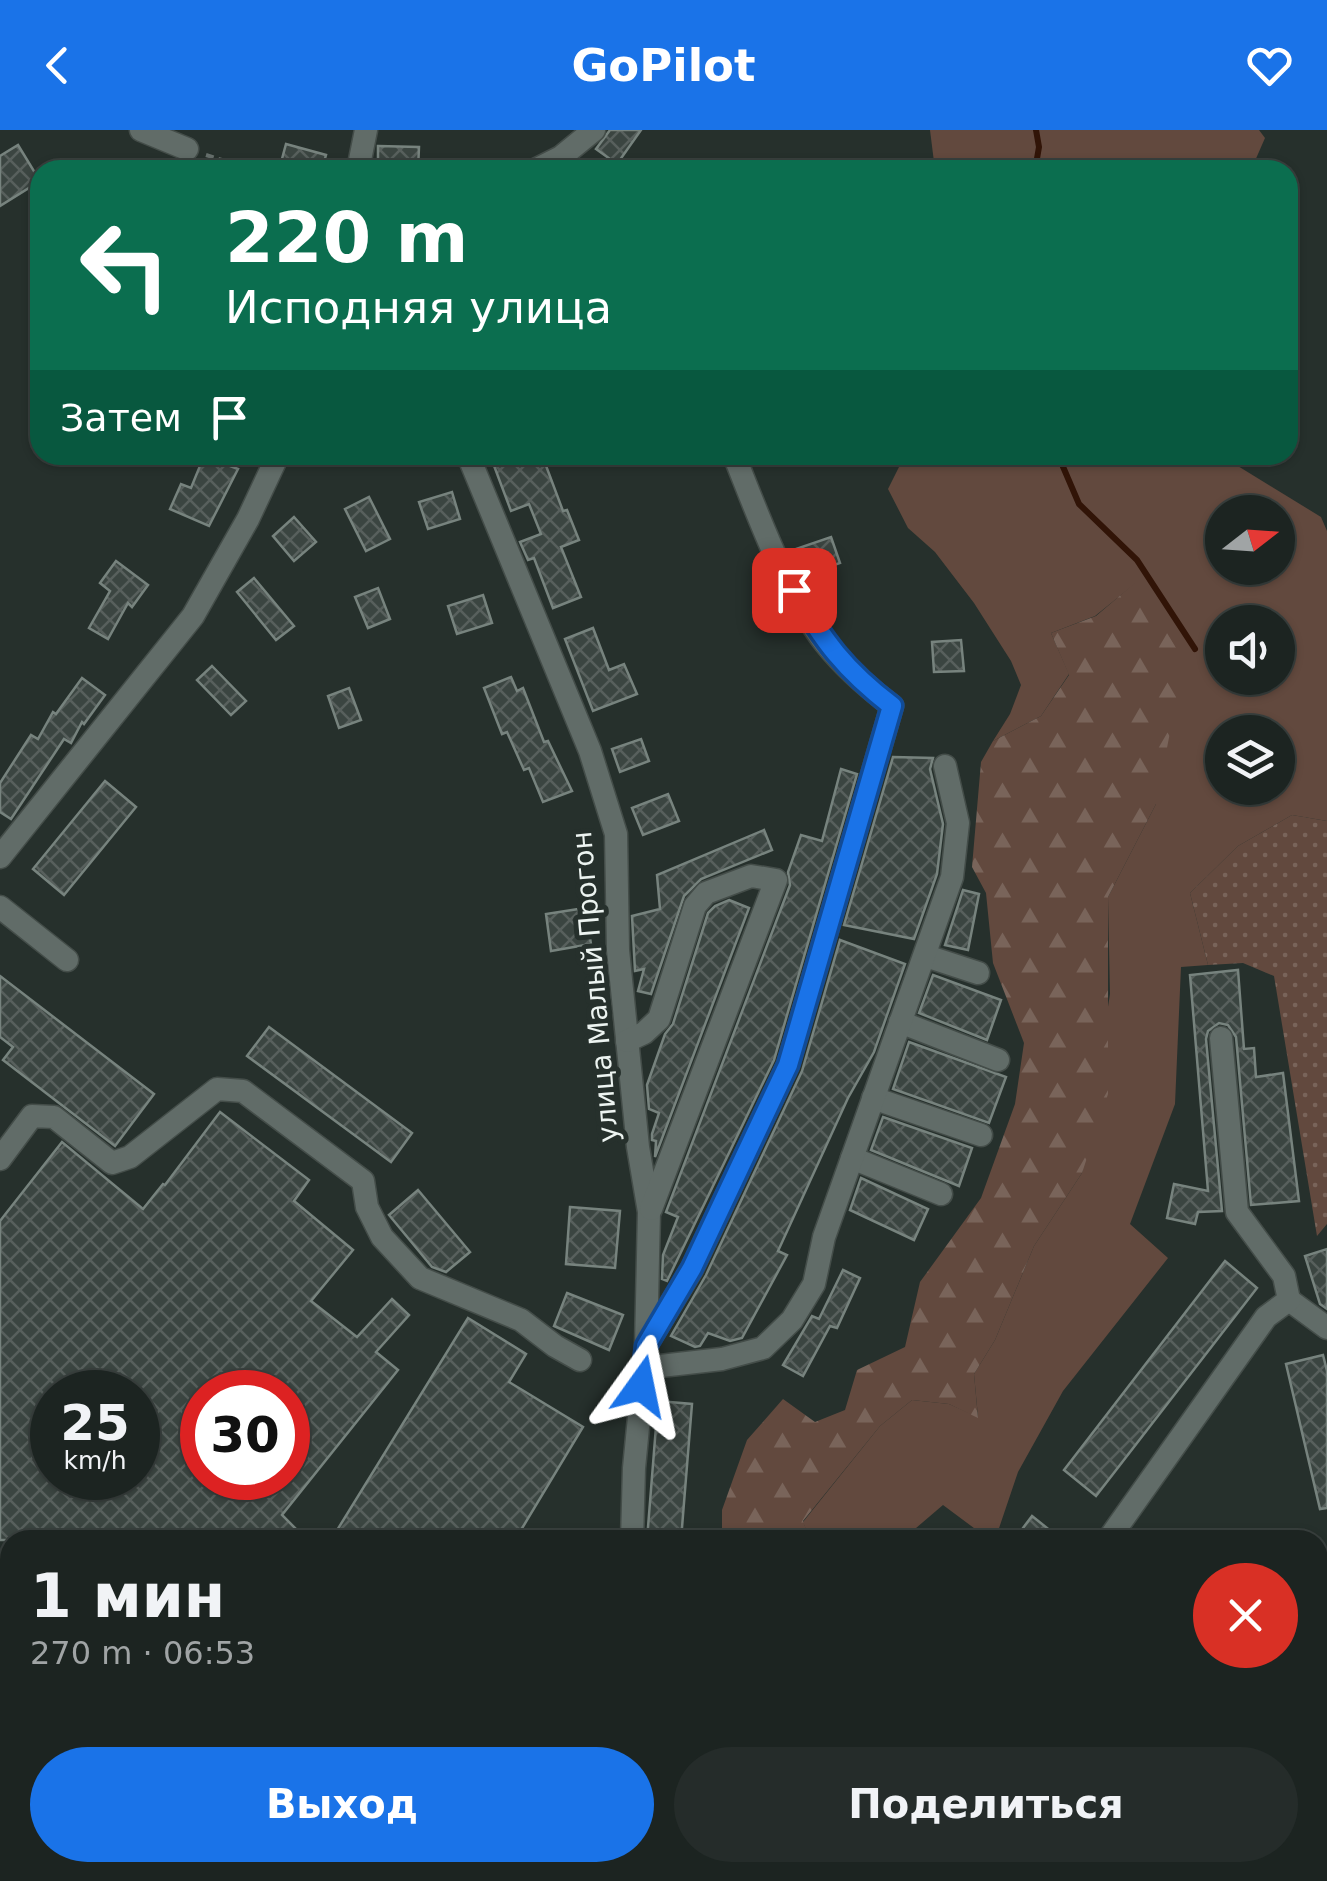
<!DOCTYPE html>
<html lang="ru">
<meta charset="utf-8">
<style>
:root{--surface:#1c2421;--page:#252c2a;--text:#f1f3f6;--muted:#a0a4a5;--line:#3a413f;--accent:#1a73e8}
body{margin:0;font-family:"DejaVu Sans",sans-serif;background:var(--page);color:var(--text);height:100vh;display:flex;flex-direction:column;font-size:38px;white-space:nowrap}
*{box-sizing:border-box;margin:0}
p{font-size:32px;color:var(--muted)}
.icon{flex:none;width:55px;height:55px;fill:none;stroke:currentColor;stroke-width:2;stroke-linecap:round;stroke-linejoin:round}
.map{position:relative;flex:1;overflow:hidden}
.sheet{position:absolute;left:0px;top:1400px;width:1328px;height:352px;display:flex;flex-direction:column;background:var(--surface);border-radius:30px 30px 0 0;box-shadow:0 2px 8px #0004,0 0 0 2px var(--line)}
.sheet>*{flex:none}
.hud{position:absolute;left:30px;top:30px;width:1268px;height:305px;border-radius:30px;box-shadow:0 2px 8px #0004,0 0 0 2px var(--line);background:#0b6e4f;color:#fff;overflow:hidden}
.needle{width:65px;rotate:73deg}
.controls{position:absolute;left:1205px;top:365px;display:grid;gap:20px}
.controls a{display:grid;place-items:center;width:90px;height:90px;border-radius:50%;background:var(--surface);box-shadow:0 2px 8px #0004,0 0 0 2px var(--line);font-size:50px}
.speed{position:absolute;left:30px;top:1240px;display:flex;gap:20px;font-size:50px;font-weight:700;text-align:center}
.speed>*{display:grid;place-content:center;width:130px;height:130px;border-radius:50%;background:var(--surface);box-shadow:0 2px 8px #0004,0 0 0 2px var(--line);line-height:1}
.speed small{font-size:25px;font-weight:400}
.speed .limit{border:15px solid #d22;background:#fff;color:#111}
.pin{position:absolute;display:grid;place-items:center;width:85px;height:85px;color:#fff;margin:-42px;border-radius:20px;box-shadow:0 5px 15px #0006}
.me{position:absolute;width:110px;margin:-55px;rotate:12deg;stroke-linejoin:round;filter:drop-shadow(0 0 8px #0008)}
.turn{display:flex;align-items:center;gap:35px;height:210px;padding:0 30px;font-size:45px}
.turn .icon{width:130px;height:130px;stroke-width:2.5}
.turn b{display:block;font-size:70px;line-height:85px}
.then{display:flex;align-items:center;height:95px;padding:0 30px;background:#0003;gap:20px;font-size:38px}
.round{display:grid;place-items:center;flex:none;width:105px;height:105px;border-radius:52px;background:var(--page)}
.headline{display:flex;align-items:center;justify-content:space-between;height:170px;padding:0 30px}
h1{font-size:60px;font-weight:800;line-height:75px}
.cta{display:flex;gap:20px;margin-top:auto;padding:20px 30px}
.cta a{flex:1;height:115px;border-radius:60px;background:var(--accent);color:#fff;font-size:40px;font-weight:800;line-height:115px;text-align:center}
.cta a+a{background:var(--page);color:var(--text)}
header{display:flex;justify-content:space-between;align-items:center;height:130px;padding:0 30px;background:var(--accent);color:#fff;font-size:45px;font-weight:800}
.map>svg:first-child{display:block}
.green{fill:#62493e;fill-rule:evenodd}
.forest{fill:url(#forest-firs)}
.garden{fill:url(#garden-dots)}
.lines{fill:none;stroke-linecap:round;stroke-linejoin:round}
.stream{stroke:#311407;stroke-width:6}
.building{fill:url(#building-cross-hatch);stroke:#77837e;stroke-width:2.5;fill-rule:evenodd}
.minor-casing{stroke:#444d49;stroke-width:25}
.path{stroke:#666f6c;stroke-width:4;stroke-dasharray:8 5;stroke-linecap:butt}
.minor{stroke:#616c68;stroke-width:22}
.route-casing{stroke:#114b97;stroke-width:25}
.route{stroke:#1a73e8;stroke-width:18}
.labels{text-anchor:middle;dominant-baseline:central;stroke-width:10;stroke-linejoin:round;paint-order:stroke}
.street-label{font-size:28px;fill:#edf4f1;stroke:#26302c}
</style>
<header><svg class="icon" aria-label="back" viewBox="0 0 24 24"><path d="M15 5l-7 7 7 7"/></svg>GoPilot<svg class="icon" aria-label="heart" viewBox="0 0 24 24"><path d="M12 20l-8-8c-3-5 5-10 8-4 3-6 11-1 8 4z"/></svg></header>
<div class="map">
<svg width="1327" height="1751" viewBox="0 0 1327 1751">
<defs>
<pattern id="forest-firs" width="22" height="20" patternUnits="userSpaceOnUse" patternTransform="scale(2.5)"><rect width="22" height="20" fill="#62493e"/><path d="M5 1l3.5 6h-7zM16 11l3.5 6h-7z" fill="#79645a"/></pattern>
<pattern id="garden-dots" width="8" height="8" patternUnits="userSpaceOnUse" patternTransform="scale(2.5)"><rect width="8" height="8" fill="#62493e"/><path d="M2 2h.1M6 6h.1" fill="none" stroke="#79645a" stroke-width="1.8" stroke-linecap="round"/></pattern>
<pattern id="building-cross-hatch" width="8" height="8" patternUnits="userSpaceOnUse" patternTransform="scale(2.5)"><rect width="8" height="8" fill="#3b4541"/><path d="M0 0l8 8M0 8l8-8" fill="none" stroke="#58605d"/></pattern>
</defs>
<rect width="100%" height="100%" fill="#26302c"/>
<g class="green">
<polygon points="930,0 1259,0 1265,8 1251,40 935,40"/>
<path d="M905 325H1220L1321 387 1327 401V691L1292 685 1238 716 1190 763 1208 835 1181 837 1175 974 1130 1094 1168 1128 1063 1261 1018 1342 995 1410H990L943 1375 902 1410H810L803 1392 880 1296 912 1270 949 1274 978 1287 974 1244 995 1210 1034 1116 1082 1043 1110 864 1108 767 1156 674 1136 453 1095 486 1051 503 1069 544 1041 586 993 611 1010 584 1021 555 1011 531 974 473 935 422 908 398 888 359ZM1222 382H1278V438H1222ZM1222 492H1278V548H1222ZM1222 602H1278V658H1222Z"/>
<polygon points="31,1742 72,1743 94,1751 28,1751"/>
<polygon points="742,1743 835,1743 840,1751 743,1751"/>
</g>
<polygon class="forest" points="1136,452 1184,531 1156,674 1108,767 1108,964 1082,1043 1034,1116 995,1210 974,1244 978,1288 949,1274 912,1270 880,1296 803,1391 810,1410 722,1410 722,1380 747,1310 783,1269 815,1292 845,1280 857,1240 905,1217 920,1152 981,1068 1015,974 1024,913 993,833 986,763 972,737 981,632 993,611 1041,586 1069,545 1051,503 1096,486"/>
<polygon class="garden" points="1292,685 1327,691 1327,1094 1317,1106 1274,846 1243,833 1208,835 1190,763 1238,716"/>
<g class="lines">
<g class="stream">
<polyline points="1035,40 1039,17 1036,0"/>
<polyline points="1058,325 1079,374 1137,430 1195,519"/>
</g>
</g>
<g class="building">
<polygon points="610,0 641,0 617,34 596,19"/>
<polygon points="286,14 326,25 322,40 279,40"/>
<polygon points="18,15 40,51 0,76 0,26"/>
<polygon points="378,16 419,17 418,40 378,40"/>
<polygon points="490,325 542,325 563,381 567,380 579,410 561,417 581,467 553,478 534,428 528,430 520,412 541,404 529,374 511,381"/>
<polygon points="204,326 238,339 209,396 170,379 181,354 191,358"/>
<polygon points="452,362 460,389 428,399 419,372"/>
<polygon points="369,367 390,409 366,421 345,379"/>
<polygon points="294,387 316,412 294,431 273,406"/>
<polygon points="831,407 840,433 802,446 793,420"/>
<polygon points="116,431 148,455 132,477 128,473 108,509 89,498 110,461 100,453"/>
<polygon points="254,448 294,496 276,510 237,462"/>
<polygon points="378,458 390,489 368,498 355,467"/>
<polygon points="483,465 492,493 457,504 448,476"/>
<polygon points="593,498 609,540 624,534 637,564 593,581 565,509"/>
<polygon points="961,510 964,541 934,542 932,512"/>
<polygon points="212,536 246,571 231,585 197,550"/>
<polygon points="511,547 517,561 523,558 544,612 548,611 572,661 543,672 529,638 524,640 507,602 502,604 484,558"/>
<polygon points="82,548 105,565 84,594 82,592 71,613 64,609 11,689 0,682 0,653 31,605 38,609 53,582 56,584"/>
<polygon points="349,558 361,590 339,598 328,566"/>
<polygon points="641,609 649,631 620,642 612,619"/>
<polygon points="893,627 933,628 930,639 943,694 937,744 914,809 844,795"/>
<polygon points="841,639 857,644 774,930 667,1151 662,1149 663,1125 678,1087 666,1082 790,755 788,742 801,705 822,711"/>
<polygon points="105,651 136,677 64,765 33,739"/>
<polygon points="668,664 679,691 643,705 632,678"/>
<polygon points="764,700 772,720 701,749 684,766 651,864 638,861 644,839 635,841 632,786 660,779 657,745"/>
<polygon points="963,760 979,764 968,820 945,815"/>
<polygon points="729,770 749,778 655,1027 656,1011 652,1010 652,1004 659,983 649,979 647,955 665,904 673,894 708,783 715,776"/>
<polygon points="585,778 591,814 551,821 546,784"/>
<polygon points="840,810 905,834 874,922 848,968 778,1121 787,1125 742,1208 730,1211 708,1203 700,1216 695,1217 671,1206 706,1145 802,941"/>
<polygon points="1238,840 1244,919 1254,918 1256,947 1283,943 1299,1071 1251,1075 1236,907 1228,895 1219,893 1208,901 1206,909 1222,1081 1198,1082 1195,1094 1167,1088 1174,1054 1208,1061 1190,845"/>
<polygon points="933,845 1001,870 987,910 919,883"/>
<polygon points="0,846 154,964 115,1016 3,930 13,917 0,907"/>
<polygon points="269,897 412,1003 391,1032 247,926"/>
<polygon points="909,912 1006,947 989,993 893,959"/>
<path d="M220 982 309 1050 294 1071 353 1120 311 1171 357 1207 392 1169 409 1185 376 1222 398 1240 282 1385 307 1410H0V1091L62 1012 143 1079 163 1054 165 1055ZM52 1262H138V1348H52ZM202 1262H288V1348H202Z"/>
<polygon points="883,987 972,1018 959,1056 871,1020"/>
<polygon points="861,1048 928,1079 914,1110 850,1080"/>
<polygon points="418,1060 470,1122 446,1142 432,1137 389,1085"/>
<polygon points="570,1077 620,1081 615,1138 566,1134"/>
<polygon points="1327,1119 1327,1179 1320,1174 1305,1126"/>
<polygon points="1225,1131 1257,1158 1096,1366 1064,1340"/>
<polygon points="843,1140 860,1148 837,1198 830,1196 803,1246 783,1235 812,1186 819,1189"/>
<polygon points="567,1163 623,1185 609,1220 554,1196"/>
<polygon points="468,1188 526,1224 509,1252 583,1297 515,1410 331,1410"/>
<polygon points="1323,1225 1327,1241 1327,1378 1320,1379 1286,1234"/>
<polygon points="658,1271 692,1274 681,1410 647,1410"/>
<polygon points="1032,1386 1062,1410 1014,1410"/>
</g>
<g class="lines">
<defs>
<g id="minor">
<polyline points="141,0 187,19"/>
<polyline points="358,40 366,0"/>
<polyline points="535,40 561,27 594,0"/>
<polyline points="468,325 590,621 616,704 618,820 638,1017 649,1082 646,1216 634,1338 632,1410"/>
<polyline points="0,727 193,486 248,389 278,325"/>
<polyline points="0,777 67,830"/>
<polyline points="926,826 978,843"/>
<polyline points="900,892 998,930"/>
<polyline points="627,911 644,903 659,889 695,776 706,763 751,746 776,750 651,1079"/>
<polyline points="873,968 981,1005"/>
<polyline points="852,1028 941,1064"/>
<polyline points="0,1029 32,986 54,987 112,1033 130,1027 217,959 243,961 363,1051 367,1077 382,1107 420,1148 521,1190 555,1216 580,1230"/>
<polyline points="1289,1170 1327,1198"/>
<path d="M648 1212 692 1139 788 935 892 576C867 557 845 538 825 513 785 461 758 385 734 325"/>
<polyline points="643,1238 722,1229 763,1218 792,1190 814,1154 824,1107 952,747 958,693 945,636"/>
<polyline points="1108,1410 1266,1187 1289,1170 1284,1146 1237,1082 1221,908"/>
<polyline points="0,1502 10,1509"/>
<polyline points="1318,1541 1327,1544"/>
<polyline points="1318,1695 1327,1698"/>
<polyline points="92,1742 112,1751"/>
<polyline points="395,1742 409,1751"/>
<polyline points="646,1742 647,1751"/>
<polyline points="729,1742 730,1751"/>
<polyline points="1200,1742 1225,1751"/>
<polyline points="0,1744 10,1718"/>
<polyline points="1000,1751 1002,1742"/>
</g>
</defs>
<use href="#minor" class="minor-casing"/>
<g class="path">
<polyline points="206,25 254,40"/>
<polyline points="0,1464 10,1472"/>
<polyline points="0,1535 10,1542"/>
<polyline points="332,1742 349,1751"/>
<polyline points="431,1742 444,1751"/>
<polyline points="503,1751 508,1742"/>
</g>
<use href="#minor" class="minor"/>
</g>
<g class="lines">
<defs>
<path id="route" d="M641 1256 646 1216 692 1138 788 935 892 576C845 540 823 511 794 460"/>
</defs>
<use href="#route" class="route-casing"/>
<use href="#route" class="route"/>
</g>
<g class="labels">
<g class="street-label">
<text transform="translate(595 857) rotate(-95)">улица Малый Прогон</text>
</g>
</g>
</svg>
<div class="controls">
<a><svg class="needle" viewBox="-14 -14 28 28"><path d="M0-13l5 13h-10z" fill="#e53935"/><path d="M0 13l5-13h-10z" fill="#a0a4a5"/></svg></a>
<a><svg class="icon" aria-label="sound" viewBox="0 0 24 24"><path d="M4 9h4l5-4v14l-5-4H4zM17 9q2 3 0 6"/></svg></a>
<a><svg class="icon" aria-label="layers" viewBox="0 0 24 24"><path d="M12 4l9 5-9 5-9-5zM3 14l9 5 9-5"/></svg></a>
</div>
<div class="speed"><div>25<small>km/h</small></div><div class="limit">30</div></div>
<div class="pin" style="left:794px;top:460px;background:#d93025"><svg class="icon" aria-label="arrive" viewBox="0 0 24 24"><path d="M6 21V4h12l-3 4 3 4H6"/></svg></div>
<svg class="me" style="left:641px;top:1256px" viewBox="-20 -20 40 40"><path d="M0-17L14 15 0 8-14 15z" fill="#1a73e8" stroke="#fff" stroke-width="4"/></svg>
<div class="hud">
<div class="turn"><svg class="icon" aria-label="left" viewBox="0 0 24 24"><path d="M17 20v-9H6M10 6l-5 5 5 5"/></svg><div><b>220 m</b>Исподняя улица</div></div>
<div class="then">Затем<svg class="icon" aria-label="arrive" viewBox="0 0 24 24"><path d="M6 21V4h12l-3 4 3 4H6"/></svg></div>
</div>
<section class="sheet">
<div class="headline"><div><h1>1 мин</h1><p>270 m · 06:53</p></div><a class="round" style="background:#d93025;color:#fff"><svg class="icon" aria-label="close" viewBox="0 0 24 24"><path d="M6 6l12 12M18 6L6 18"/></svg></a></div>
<div class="cta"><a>Выход</a><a>Поделиться</a></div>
</section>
</div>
